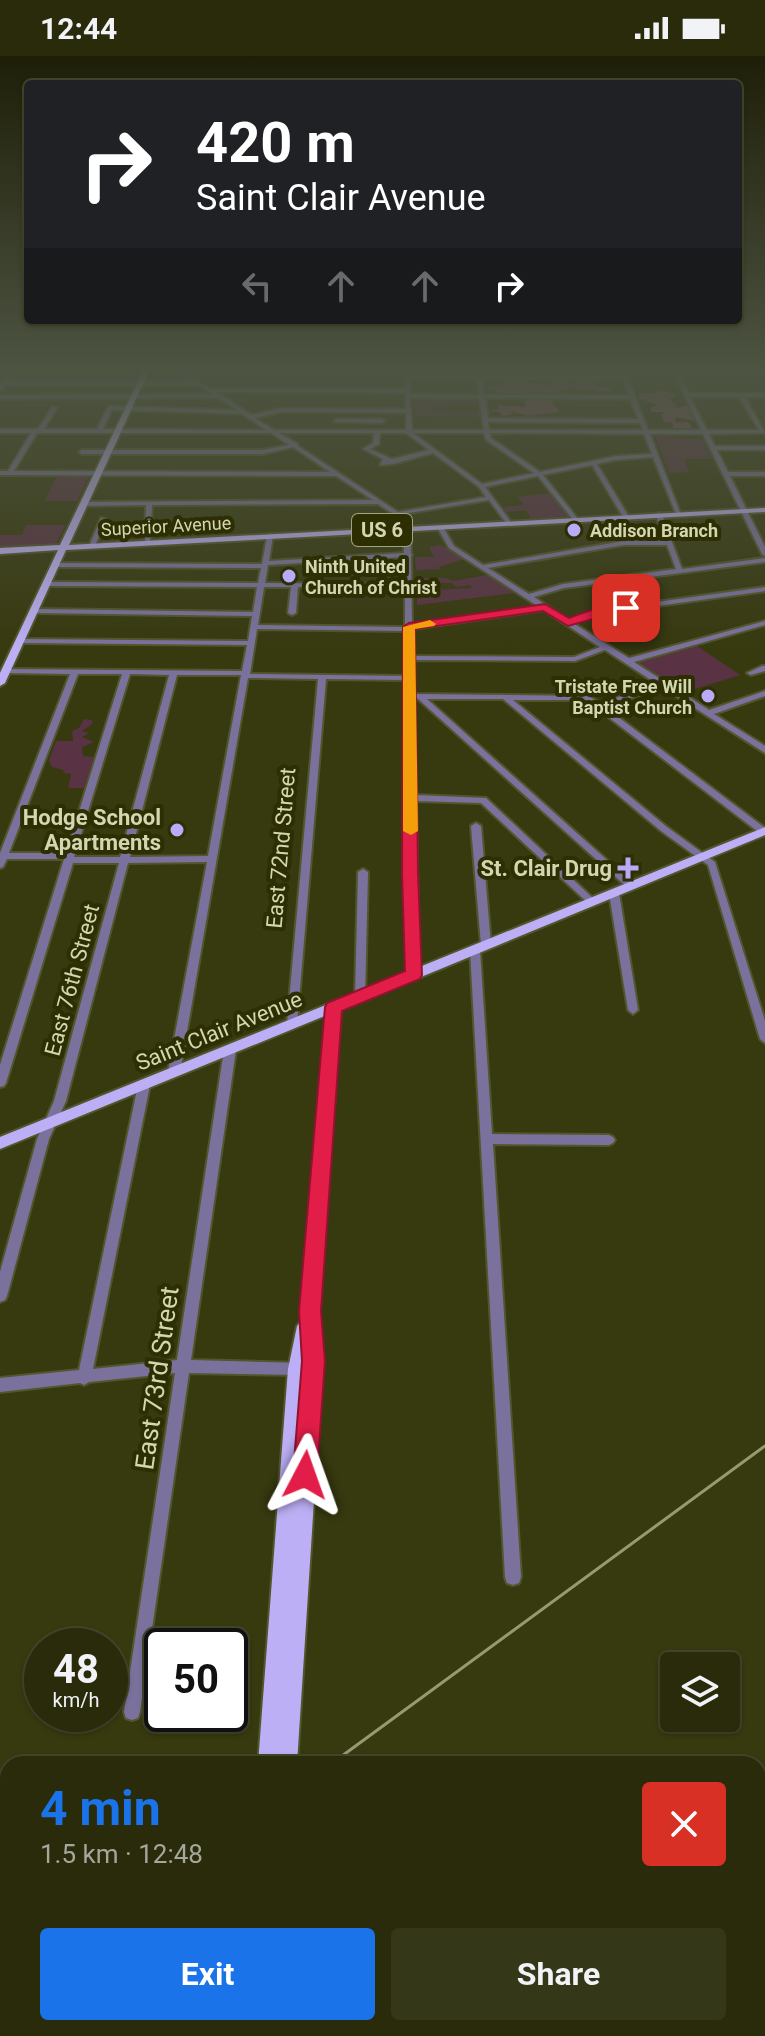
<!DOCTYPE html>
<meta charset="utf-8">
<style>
:root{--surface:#292b0b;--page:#353719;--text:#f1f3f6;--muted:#a5a79d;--line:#45472c;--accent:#1a73e8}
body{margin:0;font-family:Roboto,sans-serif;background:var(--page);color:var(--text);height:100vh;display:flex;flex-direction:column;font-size:30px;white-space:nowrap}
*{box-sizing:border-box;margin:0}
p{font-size:26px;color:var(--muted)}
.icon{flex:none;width:44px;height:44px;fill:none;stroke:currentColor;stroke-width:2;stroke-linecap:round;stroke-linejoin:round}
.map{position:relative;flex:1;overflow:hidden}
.panel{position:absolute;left:0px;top:1700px;width:766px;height:280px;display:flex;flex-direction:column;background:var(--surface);border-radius:24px 24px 0 0;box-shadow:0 2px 6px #0004,0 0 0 2px var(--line)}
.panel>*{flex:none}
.top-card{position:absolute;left:24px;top:24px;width:718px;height:244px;border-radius:8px;box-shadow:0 2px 6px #0004,0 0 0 2px var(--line);background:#202124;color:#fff;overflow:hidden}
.tools{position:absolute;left:660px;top:1596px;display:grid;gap:16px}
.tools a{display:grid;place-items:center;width:80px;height:80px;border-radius:8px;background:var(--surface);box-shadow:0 2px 6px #0004,0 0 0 2px var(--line);font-size:40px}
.speed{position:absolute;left:24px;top:1572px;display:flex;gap:16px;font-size:40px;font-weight:700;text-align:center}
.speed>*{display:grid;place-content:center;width:104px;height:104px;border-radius:50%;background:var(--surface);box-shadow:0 2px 6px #0004,0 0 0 2px var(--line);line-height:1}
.speed small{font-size:20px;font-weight:400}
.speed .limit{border:4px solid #111;border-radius:12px;background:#fff;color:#111}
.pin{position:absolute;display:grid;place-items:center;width:68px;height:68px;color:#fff;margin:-34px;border-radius:16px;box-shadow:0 4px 12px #0006}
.me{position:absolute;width:88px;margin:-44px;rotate:4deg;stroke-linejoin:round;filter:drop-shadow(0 0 6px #0008)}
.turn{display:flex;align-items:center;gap:28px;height:168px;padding:0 40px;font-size:36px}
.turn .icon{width:104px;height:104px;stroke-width:2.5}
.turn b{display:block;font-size:56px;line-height:68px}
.lanes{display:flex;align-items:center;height:76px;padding:0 40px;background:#0003;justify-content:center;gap:40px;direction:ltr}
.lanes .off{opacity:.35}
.round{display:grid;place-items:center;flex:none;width:84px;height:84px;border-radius:8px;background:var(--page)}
.overview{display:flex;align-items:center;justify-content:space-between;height:136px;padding:0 40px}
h1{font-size:48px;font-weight:700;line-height:60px;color:var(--accent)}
.cta{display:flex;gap:16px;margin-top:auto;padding:16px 40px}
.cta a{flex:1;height:92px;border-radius:8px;background:var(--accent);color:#fff;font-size:32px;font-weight:700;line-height:92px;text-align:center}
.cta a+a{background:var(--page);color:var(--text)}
.status{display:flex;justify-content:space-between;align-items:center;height:56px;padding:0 40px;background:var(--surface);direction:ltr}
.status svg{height:22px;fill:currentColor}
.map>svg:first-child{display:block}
.green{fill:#593344}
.forest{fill:#864b66}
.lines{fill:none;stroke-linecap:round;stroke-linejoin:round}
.minor-casing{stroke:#53552c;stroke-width:4}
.major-casing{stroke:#53552c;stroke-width:4}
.minor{fill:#7a729d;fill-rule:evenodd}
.major{fill:#bcaff5;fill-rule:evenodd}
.rail{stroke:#969971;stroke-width:3}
.route{fill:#e11d48;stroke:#92132f;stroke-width:2}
.slow{fill:#f59e0b}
.poi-dot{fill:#b9abf7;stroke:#2d2f03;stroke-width:3}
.labels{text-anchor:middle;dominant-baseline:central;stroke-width:8;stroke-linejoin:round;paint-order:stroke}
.far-street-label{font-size:18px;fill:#d3d7b1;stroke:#2d2f03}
.far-poi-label{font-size:18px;font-weight:bold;fill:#d3d7b1;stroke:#2d2f03;text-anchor:start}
.shield{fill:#2d2f03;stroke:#a1a57d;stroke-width:2}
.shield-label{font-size:20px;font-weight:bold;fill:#d3d7b1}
.poi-label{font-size:22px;font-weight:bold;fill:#d3d7b1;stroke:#2d2f03;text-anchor:end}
.street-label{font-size:22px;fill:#d3d7b1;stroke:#2d2f03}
.near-street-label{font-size:26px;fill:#d3d7b1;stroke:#2d2f03}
</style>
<div class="status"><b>12:44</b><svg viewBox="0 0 49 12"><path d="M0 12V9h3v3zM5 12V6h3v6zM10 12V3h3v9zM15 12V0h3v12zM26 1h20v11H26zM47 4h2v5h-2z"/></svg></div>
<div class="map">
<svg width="765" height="1980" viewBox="0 0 765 1980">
<rect width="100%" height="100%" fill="#37390f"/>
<g class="green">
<polygon points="435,342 477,342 478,350 435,351 434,355 479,357 480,361 414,360 413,344"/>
<polygon points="655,380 703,383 712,403 684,403 689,416 669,417"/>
<polygon points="57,419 89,419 77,445 45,445"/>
<polygon points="550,437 568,460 531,463 526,454 507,456 503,451 524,449 518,441"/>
<polygon points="26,469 64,469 65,470 56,488 0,491 0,479 22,479"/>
<polygon points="441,489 464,503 439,511 441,513 416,514 415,501 434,501 429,491"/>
<polygon points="487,519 515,537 417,549 417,541 431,540 435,534 472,532 470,529 456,531 452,527 417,526 416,522 447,522 453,525"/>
<polygon points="697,590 740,619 682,637 637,607"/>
<polygon points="84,663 92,664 92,668 82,675 89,677 82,681 94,686 82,691 83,700 94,701 84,732 68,732 71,718 63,717 64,714 52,711 49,705 56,685 73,685 72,675 79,672"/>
<polygon points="8,1960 8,1972 242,1972 241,1980 0,1980 0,1966"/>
<polygon points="299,1972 412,1972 412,1980 298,1980"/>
</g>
<g class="forest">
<polygon points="498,322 546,329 553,329 551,323 563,323 565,327 588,326 585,324 619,325 598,326 594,330 611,331 612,336 566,332 554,337 534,335 518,339 487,334 486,331 503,328"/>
<polygon points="660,334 676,338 670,344 677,350 675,353 686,349 692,352 693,357 690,358 699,366 676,361 675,366 688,366 694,374 674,374 672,366 664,366 661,359 666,356 651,356 651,351 658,349 638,342 639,337 656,337"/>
<polygon points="524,343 554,343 553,347 560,356 528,360 510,355 514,358 502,361 499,356 490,355 499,353 498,349 525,351"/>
</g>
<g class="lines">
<defs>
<g id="minor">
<path d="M11 315H16L8 325H193L179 315H409L410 319 476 320V315H480L481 320H621L620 318 623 316 626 318 648 374H701L673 315H765V319H679L689 337H765V341H745L765 377 709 378 715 390H765V394H717L728 416H765V420H730L765 491V500L762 498 703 378H650L681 459 676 458 653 401 616 404 597 408 629 461 626 463 623 461 592 409 543 419 578 463V465H574L538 420 485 431 511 466V468H507L489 444 403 458 410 464 411 497 412 499 411 501 412 568 539 551 449 492 437 471 440 469 443 471 454 490 483 509 624 485H665L656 459 659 457 662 459 682 513 765 502V506L564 532 534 541 568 564 598 554 765 531V535L599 558 573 567 629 602 765 565V569L634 606 709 654 765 635V640L714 658 765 690V697L662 631 605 651 765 772V779L761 778 586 644H513L667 771 715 806 765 965V987L760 983 708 809 661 775 503 643H427L636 830 634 832H628L417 642H414L416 739 486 742 597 846 595 848H589L481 747 416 745 419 919 414 923 410 922 409 919 406 624 326 623 297 968 292 972 288 971 287 968 318 623 248 622 180 1016 178 1019H170L168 1016 207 806 128 807 66 1045 49 1083 7 1240 5 1244 0 1246V1216L37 1083 54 1045 119 807H73L6 1027 4 1030 0 1031V1009L64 803H7L3 811 0 812V797L70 618 5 617 1 615 5 613 242 615 247 589 20 587 16 585 20 583 248 585 252 560 34 557 30 555 34 553 253 556 257 531 46 530 43 528 46 526 258 527 261 512 55 511 52 509 55 507 262 508 267 480 270 478 273 480 269 505 404 497V465L378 448 152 449 150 487 145 488 146 449 83 450 80 448 83 446 373 444 336 420 0 419V415H8L31 377H0V373H38L52 351 57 352 44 373H97L107 352 110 350 237 354 218 342 0 343V339L213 338 198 329H6L0 335V329ZM188 318H405V333H211ZM410 323H477L479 339 410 338ZM482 323 623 324 629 339H484ZM216 336 405 337 406 353 281 352 252 359ZM690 341H739L759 374H707ZM410 342H479L484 374H412ZM485 342 630 343 638 363 488 362ZM112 354 242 358 266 374 103 373ZM281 356 406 357V374H274L255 362ZM488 366 640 367 643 374H489ZM37 377H271L289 389 263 394H82L79 396 82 398H263L293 391 330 416 14 415ZM279 377H374L373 387 363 393 383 403 380 409 393 408 433 397 479 431 486 441 398 456 298 390V388ZM380 377H406L429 394 392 403 370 393 379 388ZM413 377H484L486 384 534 417 482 428ZM490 377 644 378 652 398 616 400 540 416 491 382ZM624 489H667L676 513 563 528 529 538 488 512ZM404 501 405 528 265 527 268 509ZM264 531H291L288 557 292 559 296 557 298 531 405 532V571L258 569ZM544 554 600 591 574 601 413 600 412 573ZM257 573 405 575 406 620 250 618ZM605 594 657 628 600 647 588 640 414 638 413 604 575 605ZM78 618H122L66 797H9ZM130 618 169 619 120 801H74ZM177 619H241L208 800 130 801Z"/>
<polygon points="336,363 382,363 385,365 382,367 334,366"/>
<polygon points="101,462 106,463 95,490 90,491 89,490"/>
<polygon points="762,610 765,610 765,615 751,619 747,617"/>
<polygon points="476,767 481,770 491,889 486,892 481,889 471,770"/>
<polygon points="363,813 368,816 365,941 360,945 355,941 358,816"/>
<polygon points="614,834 619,837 638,954 633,958 628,954 609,837"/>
<polygon points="475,891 480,894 492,1078 609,1079 613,1081 615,1084 613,1087 609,1089 493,1088 521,1521 519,1527 513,1529 507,1527 505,1521 470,894"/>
<polygon points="230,990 236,994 191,1304 302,1307 307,1308 309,1313 307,1318 302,1319 189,1317 140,1656 138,1662 132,1664 126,1662 124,1656 175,1317 89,1326 84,1329 80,1327 0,1336 0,1322 79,1314 138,1029 140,1026 148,1026 150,1029 93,1313 177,1304 224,994"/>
</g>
<g id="major">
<polygon points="143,315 149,315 69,489 765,452 765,456 66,494 5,627 0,630 0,617 58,494 0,498 0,492 60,489"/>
<polygon points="765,771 765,779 341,954 318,1255 323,1305 297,1708 258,1708 288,1313 297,1270 302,1264 327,959 0,1093 0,1081"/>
<rect x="234" y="1972" width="47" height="8"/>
</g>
</defs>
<use href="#minor" class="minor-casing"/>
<use href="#major" class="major-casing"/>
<use href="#minor" class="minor"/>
<use href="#major" class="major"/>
<g class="rail">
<polyline points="331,1708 765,1390"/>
<polyline points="0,1951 8,1945"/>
</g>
</g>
<linearGradient id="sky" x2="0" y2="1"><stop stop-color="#1e1f08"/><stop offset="0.53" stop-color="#4d5442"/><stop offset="1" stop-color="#4d5442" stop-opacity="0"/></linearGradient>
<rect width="765" height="592" fill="url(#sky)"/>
<path class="route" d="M545 548 569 562C586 556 616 543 632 552L568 570 543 555 415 573 418 817 422 919 420 923 342 955 321 1255 325 1305 317 1419 313 1427 305 1431 296 1427 293 1419 302 1305 299 1255 325 951 327 947 405 915 402 817 403 571 409 567Z"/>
<polygon class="slow" points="430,564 436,568 434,570 415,573 418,775 411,779 403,775 403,571"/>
<g class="poi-dot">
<circle cx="574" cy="474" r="8"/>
<circle cx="289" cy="520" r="8"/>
<circle cx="708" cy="640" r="8"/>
<circle cx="177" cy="774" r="8"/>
<path d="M624 800h8v8h8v8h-8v8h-8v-8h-8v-8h8z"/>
</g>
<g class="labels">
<g class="far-street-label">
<text transform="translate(166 470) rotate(-3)">Superior Avenue</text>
</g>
<g class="far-poi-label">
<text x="590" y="474">Addison Branch</text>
<text x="305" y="510">Ninth United<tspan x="305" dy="21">Church of Christ</tspan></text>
<text x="692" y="630" text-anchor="end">Tristate Free Will<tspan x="692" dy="21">Baptist Church</tspan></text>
</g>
<rect class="shield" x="352" y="458" width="60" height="32" rx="6"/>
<g class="shield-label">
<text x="382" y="474">US 6</text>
</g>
<g class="poi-label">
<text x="161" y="761">Hodge School<tspan x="161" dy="25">Apartments</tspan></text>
<text x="612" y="812">St. Clair Drug</text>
</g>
<g class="street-label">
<text transform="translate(281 792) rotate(-85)">East 72nd Street</text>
<text transform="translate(72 924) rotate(-75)">East 76th Street</text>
<text transform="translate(219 975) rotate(-22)">Saint Clair Avenue</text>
</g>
<g class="near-street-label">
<text transform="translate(157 1322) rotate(-82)">East 73rd Street</text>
</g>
</g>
</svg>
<div class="tools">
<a><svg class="icon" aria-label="layers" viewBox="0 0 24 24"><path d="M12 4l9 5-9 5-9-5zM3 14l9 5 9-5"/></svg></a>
</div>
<div class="speed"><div>48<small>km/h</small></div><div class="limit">50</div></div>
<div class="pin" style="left:626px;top:552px;background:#d93025"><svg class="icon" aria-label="arrive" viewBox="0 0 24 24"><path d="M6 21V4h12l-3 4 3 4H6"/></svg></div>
<svg class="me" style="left:305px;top:1419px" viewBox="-20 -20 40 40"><path d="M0-17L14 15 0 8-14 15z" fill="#e11d48" stroke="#fff" stroke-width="4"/></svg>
<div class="top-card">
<div class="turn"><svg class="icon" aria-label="right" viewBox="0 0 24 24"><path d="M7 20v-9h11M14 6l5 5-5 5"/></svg><div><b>420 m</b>Saint Clair Avenue</div></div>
<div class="lanes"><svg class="icon off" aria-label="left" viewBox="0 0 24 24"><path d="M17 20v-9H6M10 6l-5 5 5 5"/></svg><svg class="icon off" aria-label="ahead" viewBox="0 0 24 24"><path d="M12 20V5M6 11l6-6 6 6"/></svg><svg class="icon off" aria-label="ahead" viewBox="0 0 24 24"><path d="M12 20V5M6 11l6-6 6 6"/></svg><svg class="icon" aria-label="right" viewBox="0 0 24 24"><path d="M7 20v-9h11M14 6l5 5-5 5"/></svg></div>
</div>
<section class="panel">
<div class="overview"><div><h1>4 min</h1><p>1.5 km · 12:48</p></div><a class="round" style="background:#d93025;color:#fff"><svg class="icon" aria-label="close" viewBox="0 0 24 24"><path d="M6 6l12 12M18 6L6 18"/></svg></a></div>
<div class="cta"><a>Exit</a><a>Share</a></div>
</section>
</div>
